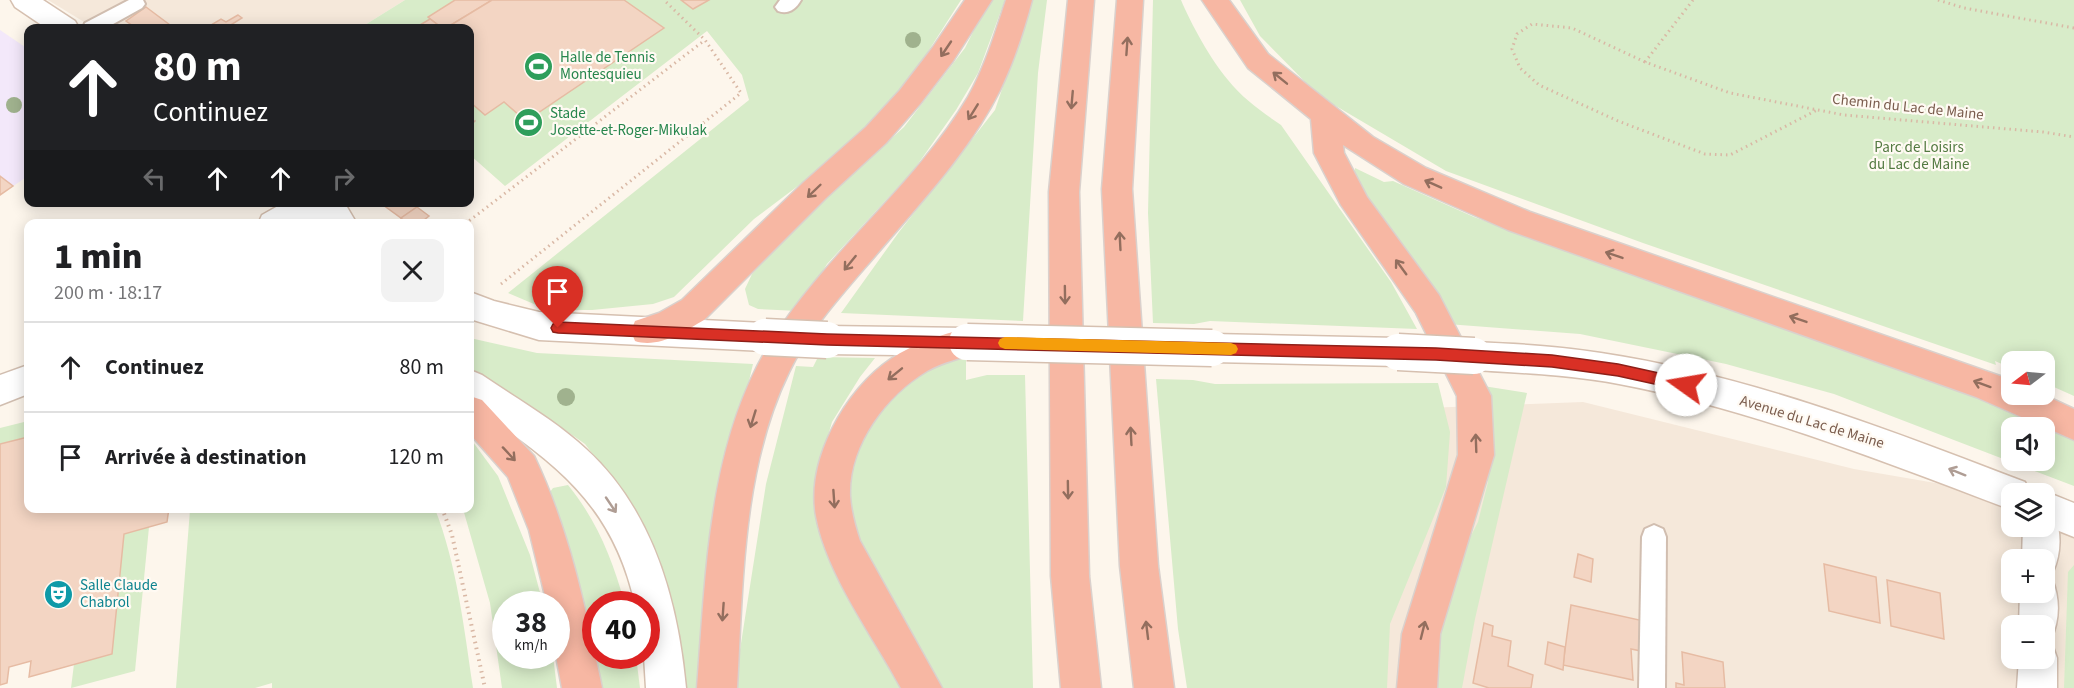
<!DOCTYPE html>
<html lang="fr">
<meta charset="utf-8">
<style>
:root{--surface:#fff;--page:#f2f2f2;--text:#202124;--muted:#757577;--line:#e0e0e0}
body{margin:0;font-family:"Source Sans 3",sans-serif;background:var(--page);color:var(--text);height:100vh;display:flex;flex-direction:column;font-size:22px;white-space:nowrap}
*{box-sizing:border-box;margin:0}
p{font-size:20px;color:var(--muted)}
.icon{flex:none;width:33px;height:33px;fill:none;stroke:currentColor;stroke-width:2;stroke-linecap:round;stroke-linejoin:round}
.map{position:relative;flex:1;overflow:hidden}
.sheet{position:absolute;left:24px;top:219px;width:450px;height:294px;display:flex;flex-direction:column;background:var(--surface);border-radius:12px;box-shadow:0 3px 15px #0003}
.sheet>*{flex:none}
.banner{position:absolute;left:24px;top:24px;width:450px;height:183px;border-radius:12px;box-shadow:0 3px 15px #0003;background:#202124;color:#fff;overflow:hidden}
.needle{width:39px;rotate:254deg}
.controls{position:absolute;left:2001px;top:351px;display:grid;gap:12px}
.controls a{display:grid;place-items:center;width:54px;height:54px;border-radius:12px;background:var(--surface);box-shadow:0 3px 15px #0003;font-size:30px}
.speed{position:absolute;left:492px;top:591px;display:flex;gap:12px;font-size:30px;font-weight:700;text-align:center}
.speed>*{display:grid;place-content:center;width:78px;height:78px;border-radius:50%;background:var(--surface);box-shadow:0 3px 15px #0003;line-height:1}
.speed small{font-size:15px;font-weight:400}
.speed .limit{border:9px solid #d22;background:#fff;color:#111}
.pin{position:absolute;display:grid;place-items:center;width:51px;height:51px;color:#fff;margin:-62px -26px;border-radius:50% 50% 50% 0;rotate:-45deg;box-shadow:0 0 6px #0007}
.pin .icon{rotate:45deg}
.me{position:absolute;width:66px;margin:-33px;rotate:283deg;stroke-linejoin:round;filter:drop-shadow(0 0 4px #0008)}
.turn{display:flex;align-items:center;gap:21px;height:126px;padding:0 30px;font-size:27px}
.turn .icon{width:78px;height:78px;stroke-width:2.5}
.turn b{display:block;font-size:42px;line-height:51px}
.lanes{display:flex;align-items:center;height:57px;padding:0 30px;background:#0003;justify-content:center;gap:30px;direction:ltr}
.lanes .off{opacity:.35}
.round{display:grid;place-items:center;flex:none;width:63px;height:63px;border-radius:12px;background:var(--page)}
.overview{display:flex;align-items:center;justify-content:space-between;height:102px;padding:0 30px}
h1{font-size:36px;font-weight:800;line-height:45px}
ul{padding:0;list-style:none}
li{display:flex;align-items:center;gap:18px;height:90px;padding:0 30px;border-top:2px solid var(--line)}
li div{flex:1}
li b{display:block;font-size:22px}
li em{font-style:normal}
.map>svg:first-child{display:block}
.residential{fill:#f5e8da;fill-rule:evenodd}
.education{fill:#f3e8fa}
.green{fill:#d8ecc9;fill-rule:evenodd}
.building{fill:#f3d5c3;stroke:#e6bba3;stroke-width:1.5}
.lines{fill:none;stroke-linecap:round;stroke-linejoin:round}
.lane-casing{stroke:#d1beb0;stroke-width:4}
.street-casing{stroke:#d1beb0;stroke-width:3}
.secondary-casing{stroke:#d6c0b0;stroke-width:3}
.highway-casing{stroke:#dad1cd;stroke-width:3}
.path-far1{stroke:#d9b8a5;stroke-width:3;stroke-dasharray:1.5 4;stroke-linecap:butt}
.path{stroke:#d9b8a5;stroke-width:4;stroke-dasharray:1.5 4.5;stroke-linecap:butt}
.lane{fill:#fff;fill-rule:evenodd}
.street{fill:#fff;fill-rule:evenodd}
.secondary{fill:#fff;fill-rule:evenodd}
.highway{fill:#f7b7a3;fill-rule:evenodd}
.secondary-bridge-casing{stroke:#d6c0b0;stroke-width:39;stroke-linecap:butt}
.secondary-bridge{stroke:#fff;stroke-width:36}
.tree{fill:#a0b28e}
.oneway{stroke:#936e5e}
.oneway2{stroke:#af9d94}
.route{fill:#d93025;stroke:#8d1f18;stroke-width:1.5}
.slow{fill:#f59e0b}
.labels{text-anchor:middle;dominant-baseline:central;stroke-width:4.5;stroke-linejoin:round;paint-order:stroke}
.leisure-label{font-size:15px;fill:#27864d;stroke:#fffaf3;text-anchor:start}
.street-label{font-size:15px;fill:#7a5c4d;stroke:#fffaf3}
.park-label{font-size:15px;fill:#537a41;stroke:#fffaf3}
.culture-label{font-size:15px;fill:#0d838f;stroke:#fffaf3;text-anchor:start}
</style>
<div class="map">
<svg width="2074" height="688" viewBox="0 0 2074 688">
<rect width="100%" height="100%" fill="#fdf6ec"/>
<g class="residential">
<polygon points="48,0 405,0 360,28 94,28"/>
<path d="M1583 402 1854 469 2011 496 2012 526H2044L2074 509V688H1350L1425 408ZM2012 560H2044V592H2012ZM2012 626H2044V658H2012Z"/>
</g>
<polygon class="education" points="0,30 28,49 28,176 0,195"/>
<g class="green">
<polygon points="405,0 961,0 922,61 892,100 847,149 754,219 674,297 653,304 592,310 548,310 508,293 749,100 742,75 707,31 505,186 470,155 470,28 360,28"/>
<polygon points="989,0 1005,0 978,73 956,110 913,171 827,264 798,311 758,309 749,305 745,289 752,274 791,231 904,127 965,48"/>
<polygon points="1032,0 1047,0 1038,73 1023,321 841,313 899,232 995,110"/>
<path d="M1153 0H1181C1191 24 1211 60 1228 80 1242 98 1262 112 1281 125L1391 282 1417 329 1210 321 1194 324 1153 323 1148 213Z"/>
<polygon points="1240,0 2074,0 2074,396 2045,383 2044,362 2012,362 2011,368 1995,361 1996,365 1643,243 1446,171 1319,96 1260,36"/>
<path d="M1355 168 1384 182 1393 181 1474 217 1567 250 1706 294 2074 433V486L1834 394 1726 364 1580 334 1447 324 1353 181ZM2012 428H2044V460H2012Z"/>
<polygon points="470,338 537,353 753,364 707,558 701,688 683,688 667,591 640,517 585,444 531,406 487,387 470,377"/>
<polygon points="818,357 875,358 860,377 832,422 817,474 819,522 903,688 734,688 766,484 796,366 813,367"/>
<polygon points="954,359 966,360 966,380 987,375 1025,375 1033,688 934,688 853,540 845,501 850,464 885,400 934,365"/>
<polygon points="1156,379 1193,380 1215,384 1438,383 1450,432 1446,487 1390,624 1387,688 1187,688 1178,629"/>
<polygon points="1477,385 1527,393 1475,619 1462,688 1430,688 1450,577 1478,522 1488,482 1490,433"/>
<polygon points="28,421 28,437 0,444 0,428"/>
<polygon points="470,438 498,476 530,555 543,604 506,604 506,656 553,656 557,688 502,688 490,603 463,509 470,508"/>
<path d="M568 485C598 522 612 559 625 604H596V656H636L640 688H594L547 496 553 488Z"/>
<path d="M196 509H435C457 565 464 628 473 688H272V683L255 688H176L190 510Z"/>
<polygon points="149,527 135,671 71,688 74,664 124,534"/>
<polygon points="2074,565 2074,688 2064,688 2068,572"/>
</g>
<g class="building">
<polygon points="455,0 492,0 446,28 442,28 428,17"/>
<polygon points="492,0 624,0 664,28 526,121 504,102 485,115 470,102 470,28 446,28"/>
<polygon points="681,0 709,0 693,9"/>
<polygon points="146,7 174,28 136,28 126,21"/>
<polygon points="238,15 242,18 226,28 206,28 221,19 226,22"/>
<polygon points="430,19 442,28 415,28"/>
<polygon points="0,176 13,186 0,195"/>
<polygon points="379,202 411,202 417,207 401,218"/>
<polygon points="417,207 429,216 419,224 408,224 401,218"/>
<polygon points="28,437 28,508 169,508 167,522 124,534 112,654 29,677 31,661 9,667 7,683 0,685 0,444"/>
<polygon points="1578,554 1593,559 1591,582 1574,577"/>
<polygon points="1824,564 1876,577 1880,623 1829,611"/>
<polygon points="1887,580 1940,593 1944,639 1891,626"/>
<polygon points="1571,605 1644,621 1646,652 1631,649 1633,680 1563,665"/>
<polygon points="1484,623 1493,626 1492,636 1511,641 1508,666 1533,675 1531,688 1489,688 1473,683"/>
<polygon points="1548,642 1565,647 1563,670 1545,664"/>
<polygon points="1682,652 1723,662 1725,688 1676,688 1676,683 1684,685"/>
</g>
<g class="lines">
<defs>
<g id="lane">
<polygon points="129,0 143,0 145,4 142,8 106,28 83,28 85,23"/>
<path d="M780 0H801C796 9 788 15 778 11L775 7Z"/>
<polygon points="1654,525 1663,529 1666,537 1665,688 1639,688 1642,537 1645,529"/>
</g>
<g id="street">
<polygon points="28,365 28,394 0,405 0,375"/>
<path d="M2044 510 2054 514C2062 532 2061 554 2053 572L2044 576V560H2022L2023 526H2044Z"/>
<path d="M2044 576 2052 579C2060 598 2060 620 2051 639L2045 642 2052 644 2057 658V688H2017L2019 658H2044V626H2019L2020 592H2044Z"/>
</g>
<g id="secondary">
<polygon points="11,0 43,0 75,21 79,28 46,28 15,7"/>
<polygon points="285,202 339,202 347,207 357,224 324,224 318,220 309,220 297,224 258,224 262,215"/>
<polygon points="470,292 494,301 539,312 765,323 777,327 781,337 777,347 765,351 539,340 470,319"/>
<polygon points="827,326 967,328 979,332 983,342 979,352 967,356 827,354 815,350 811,340 815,330"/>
<polygon points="1212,334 1398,338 1410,342 1415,352 1410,362 1398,366 1212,362 1200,358 1195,348 1200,338"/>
<path d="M1474 342C1517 344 1559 346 1601 353 1747 375 1888 429 2025 482L2030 494H2012V510C1882 461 1755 410 1619 384 1571 375 1522 373 1474 370L1462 366 1457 356 1462 346Z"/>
<path d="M470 370 482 375C517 399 555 420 586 449 653 510 678 601 686 688H646L644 656H646V604H635C612 500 551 461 470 404Z"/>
<polygon points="2044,491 2074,503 2074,537 2044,525 2044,494 2038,494"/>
</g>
<g id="highway">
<path d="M965 0H992L953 61 920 104 886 143 826 198 704 320C685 331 658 349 635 341L631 331 635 321 659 313 682 300 804 182 866 127 900 90 933 47Z"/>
<path d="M1006 0H1032C1024 30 1014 61 1000 90 969 152 920 203 875 256 844 292 809 330 789 372 742 468 743 584 737 688H697C706 574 708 446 769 345 824 254 914 188 968 97 985 67 995 33 1006 0Z"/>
<polygon points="1068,0 1094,0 1079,192 1089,576 1101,688 1061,688 1051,576 1049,192"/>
<polygon points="1117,0 1143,0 1132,189 1158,566 1174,688 1134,688 1120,566 1102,189"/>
<polygon points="1202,0 1229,0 1268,54 1373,137 1426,168 1530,212 2000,376 2012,381 2012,394 2042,394 2074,409 2074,440 1976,397 1508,230 1404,184 1343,145 1344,153 1367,197 1439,295 1491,396 1494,455 1440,634 1437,688 1397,688 1402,634 1458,455 1457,396 1416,313 1341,205 1314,153 1311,119 1248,68"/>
<path d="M967 328 979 332 983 342 979 352C961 358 943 362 927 371 886 395 848 446 850 496 851 512 855 526 860 541L942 688H901C873 636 827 575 816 516 806 460 845 390 891 359 914 343 941 335 967 328Z"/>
<path d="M470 396 482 400 534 456C570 532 585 606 602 688H562L556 656V604H547L529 530 508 477 470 434Z"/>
</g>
</defs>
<use href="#lane" class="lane-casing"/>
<use href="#street" class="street-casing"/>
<use href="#secondary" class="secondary-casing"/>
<use href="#highway" class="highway-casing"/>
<g class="path-far1">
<polyline points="1693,0 1645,62 1730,93 1844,115 2043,132 2074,137"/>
<polyline points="1938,0 1964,8 2074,28"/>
<polyline points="1645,62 1572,28 1532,24 1517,34 1512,49 1520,68 1539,85 1618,121 1705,154 1730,155 1817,110"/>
<polyline points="470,117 476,123"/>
<polyline points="465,224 705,40"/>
<polyline points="501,284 741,93 705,40 664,0"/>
</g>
<polyline class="path" points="442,508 452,535 485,688"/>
<use href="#lane" class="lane"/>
<use href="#street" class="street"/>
<use href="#secondary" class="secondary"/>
<use href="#highway" class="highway"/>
<defs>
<g id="secondary-bridge">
<polyline points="765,337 827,340"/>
<polyline points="967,342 1212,348"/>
<polyline points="1398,352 1474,356"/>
</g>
</defs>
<use href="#secondary-bridge" class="secondary-bridge-casing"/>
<use href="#secondary-bridge" class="secondary-bridge"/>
</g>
<g class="tree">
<circle cx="913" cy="40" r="8"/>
<circle cx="14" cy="105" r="8"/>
<circle cx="566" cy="397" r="9"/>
</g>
<defs><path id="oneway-shaft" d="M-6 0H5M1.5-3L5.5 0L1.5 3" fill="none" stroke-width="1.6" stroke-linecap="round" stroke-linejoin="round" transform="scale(1.5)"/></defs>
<g class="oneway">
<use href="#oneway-shaft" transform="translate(1127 46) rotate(-86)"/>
<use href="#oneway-shaft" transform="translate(946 49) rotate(124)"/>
<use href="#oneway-shaft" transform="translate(1280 78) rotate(-141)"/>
<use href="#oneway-shaft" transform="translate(1072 100) rotate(95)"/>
<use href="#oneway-shaft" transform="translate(973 112) rotate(122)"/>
<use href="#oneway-shaft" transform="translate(1433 184) rotate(-156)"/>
<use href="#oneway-shaft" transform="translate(814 191) rotate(136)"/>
<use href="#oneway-shaft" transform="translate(1120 241) rotate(-93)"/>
<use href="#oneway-shaft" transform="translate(1614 255) rotate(-161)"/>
<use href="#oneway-shaft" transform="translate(850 263) rotate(129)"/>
<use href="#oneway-shaft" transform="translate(1401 267) rotate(-126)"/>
<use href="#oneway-shaft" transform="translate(1065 295) rotate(89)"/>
<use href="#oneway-shaft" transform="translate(1798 319) rotate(-161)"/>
<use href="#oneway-shaft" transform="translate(895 374) rotate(141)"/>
<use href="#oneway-shaft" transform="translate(1982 384) rotate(-160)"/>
<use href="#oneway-shaft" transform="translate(753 419) rotate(107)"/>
<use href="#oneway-shaft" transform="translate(1131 436) rotate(-93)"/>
<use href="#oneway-shaft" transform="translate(1476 443) rotate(-92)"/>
<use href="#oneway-shaft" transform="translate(509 454) rotate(47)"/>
<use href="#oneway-shaft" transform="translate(1068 490) rotate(89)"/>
<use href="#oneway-shaft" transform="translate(834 499) rotate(86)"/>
<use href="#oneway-shaft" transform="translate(723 612) rotate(94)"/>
<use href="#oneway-shaft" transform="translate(1147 630) rotate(-97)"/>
<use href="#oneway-shaft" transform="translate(1423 630) rotate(-76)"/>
</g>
<g class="oneway2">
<use href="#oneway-shaft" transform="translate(1957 472) rotate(-158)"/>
<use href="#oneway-shaft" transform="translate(611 505) rotate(56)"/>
</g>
<polygon class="route" points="558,322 827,334 1436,348 1552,355 1618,364 1686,379 1691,381 1693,385 1691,389 1686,391 1618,376 1552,367 1436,360 827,345 558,333 553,332 551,328 553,324"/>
<polygon class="slow" points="1005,337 1231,343 1236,345 1238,349 1236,353 1231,355 1005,349 1000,347 998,343 1000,339"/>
<defs>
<symbol id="stadium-disc" viewBox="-11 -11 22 22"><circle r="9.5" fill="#2e9e5b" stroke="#fffaf3"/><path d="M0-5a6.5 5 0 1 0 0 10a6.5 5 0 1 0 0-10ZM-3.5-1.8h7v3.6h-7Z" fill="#fff"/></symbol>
<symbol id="theatre-disc" viewBox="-11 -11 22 22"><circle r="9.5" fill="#0f9aa8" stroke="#fffaf3"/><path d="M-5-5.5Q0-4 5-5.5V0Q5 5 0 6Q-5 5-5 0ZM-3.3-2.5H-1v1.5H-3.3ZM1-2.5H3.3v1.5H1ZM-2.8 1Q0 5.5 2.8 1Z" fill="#fff"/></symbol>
</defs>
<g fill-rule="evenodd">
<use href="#stadium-disc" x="522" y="50" width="33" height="33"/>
<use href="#stadium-disc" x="512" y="106" width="33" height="33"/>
<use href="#theatre-disc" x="42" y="578" width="33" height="33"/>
</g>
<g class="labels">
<g class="leisure-label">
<text x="560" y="57">Halle de Tennis<tspan x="560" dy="17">Montesquieu</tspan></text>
<text x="550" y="113">Stade<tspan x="550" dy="17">Josette-et-Roger-Mikulak</tspan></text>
</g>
<g class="street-label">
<text transform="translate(1908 107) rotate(6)">Chemin du Lac de Maine</text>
<text transform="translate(1812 422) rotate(17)">Avenue du Lac de Maine</text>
</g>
<g class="park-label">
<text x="1919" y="147">Parc de Loisirs<tspan x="1919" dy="17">du Lac de Maine</tspan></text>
</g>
<g class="culture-label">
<text x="80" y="585">Salle Claude<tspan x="80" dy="17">Chabrol</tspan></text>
</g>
</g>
</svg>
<div class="controls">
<a><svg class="needle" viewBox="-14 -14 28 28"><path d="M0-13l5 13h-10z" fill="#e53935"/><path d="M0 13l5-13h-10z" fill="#757577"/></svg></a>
<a><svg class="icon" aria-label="sound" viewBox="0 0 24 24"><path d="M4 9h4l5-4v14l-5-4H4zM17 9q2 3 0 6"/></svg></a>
<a><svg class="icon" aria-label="layers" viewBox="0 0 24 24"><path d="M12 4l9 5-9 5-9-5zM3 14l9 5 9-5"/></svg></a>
<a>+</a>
<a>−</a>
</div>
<div class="speed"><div>38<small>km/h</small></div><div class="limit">40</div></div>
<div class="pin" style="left:558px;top:328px;background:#d93025"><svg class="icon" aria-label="arrive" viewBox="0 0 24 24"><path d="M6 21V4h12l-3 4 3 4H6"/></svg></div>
<svg class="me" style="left:1686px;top:385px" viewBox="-20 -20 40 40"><circle r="19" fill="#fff"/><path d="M0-13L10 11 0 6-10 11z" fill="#d93025"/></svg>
<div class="banner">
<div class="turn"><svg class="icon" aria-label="ahead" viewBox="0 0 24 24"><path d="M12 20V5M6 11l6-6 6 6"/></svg><div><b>80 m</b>Continuez</div></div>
<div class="lanes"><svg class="icon off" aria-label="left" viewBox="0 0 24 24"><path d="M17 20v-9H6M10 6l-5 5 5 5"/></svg><svg class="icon" aria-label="ahead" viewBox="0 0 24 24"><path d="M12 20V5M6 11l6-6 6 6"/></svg><svg class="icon" aria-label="ahead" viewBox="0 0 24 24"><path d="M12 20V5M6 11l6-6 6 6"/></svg><svg class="icon off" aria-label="right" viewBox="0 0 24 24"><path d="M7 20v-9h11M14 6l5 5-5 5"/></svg></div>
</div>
<section class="sheet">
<div class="overview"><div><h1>1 min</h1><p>200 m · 18:17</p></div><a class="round"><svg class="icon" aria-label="close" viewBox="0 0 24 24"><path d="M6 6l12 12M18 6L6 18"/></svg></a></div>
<ul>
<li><svg class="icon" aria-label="ahead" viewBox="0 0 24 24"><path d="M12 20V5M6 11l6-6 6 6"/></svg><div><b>Continuez</b></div><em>80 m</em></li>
<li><svg class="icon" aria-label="arrive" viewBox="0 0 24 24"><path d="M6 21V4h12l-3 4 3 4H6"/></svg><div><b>Arrivée à destination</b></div><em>120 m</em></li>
</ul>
</section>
</div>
